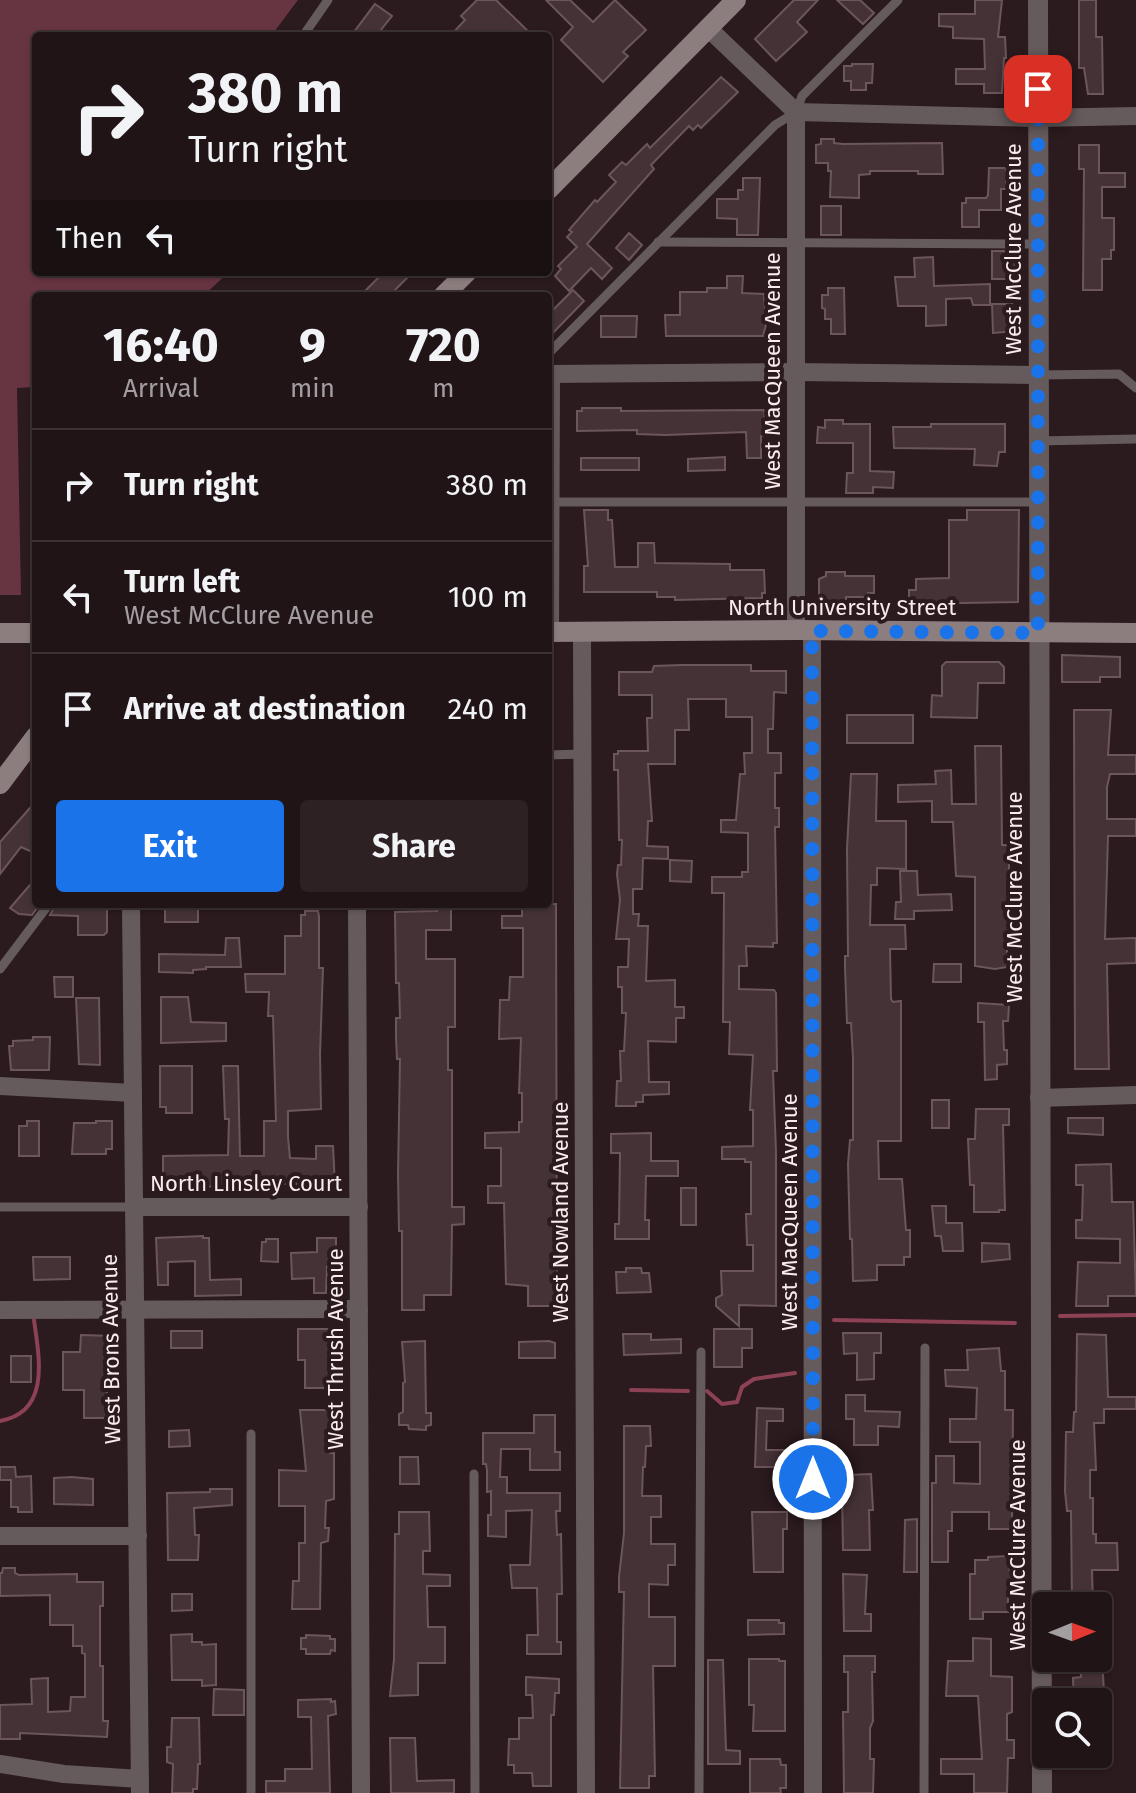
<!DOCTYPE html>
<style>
:root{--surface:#201416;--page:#2d2123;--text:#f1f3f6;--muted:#a29ea1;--line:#3d3335;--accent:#1a73e8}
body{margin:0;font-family:"Fira Sans",sans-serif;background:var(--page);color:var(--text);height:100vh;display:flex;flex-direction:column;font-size:30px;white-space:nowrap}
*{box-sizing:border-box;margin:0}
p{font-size:26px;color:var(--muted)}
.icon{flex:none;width:44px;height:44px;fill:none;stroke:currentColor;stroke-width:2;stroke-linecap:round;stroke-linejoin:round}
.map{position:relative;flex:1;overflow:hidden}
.details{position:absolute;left:32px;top:292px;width:520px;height:616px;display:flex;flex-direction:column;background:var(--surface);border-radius:8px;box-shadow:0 2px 6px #0004,0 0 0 2px var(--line)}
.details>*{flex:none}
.guide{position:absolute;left:32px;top:32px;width:520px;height:244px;border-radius:8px;box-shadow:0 2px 6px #0004,0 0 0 2px var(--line);background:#201416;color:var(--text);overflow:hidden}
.needle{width:52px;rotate:89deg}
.fabs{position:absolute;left:1032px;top:1592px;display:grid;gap:16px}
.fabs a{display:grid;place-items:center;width:80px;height:80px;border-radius:8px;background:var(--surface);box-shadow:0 2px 6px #0004,0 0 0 2px var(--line);font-size:40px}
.pin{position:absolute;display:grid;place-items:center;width:68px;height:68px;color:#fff;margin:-34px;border-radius:16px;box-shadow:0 4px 12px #0006}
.me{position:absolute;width:88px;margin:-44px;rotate:0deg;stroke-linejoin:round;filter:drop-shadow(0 0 6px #0008)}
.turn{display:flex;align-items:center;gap:28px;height:168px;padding:0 24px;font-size:36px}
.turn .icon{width:104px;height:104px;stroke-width:2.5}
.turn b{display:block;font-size:56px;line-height:68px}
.then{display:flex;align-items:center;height:76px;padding:0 24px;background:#0003;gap:16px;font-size:30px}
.eta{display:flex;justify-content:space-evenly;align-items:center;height:136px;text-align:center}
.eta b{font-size:48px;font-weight:700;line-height:56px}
.primary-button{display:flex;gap:16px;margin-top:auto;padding:16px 24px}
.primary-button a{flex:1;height:92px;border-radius:8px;background:var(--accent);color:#fff;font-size:32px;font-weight:700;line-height:92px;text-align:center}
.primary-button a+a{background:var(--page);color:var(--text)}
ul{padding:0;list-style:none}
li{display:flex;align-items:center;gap:24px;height:112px;padding:0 24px;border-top:2px solid var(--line)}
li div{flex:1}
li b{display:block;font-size:30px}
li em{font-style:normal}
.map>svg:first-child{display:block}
.green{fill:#663541}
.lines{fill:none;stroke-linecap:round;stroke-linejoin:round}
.stream{stroke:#8d4155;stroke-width:4}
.building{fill:#453236;stroke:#6b565a;stroke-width:2}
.service{stroke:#655b5d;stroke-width:9}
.minor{stroke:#655b5d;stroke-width:18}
.tertiary{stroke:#655b5d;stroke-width:20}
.secondary{stroke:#8c7d7f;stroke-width:20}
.route{stroke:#1a73e8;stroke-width:14;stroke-dasharray:0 25.2}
.labels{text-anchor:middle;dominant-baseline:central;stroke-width:8;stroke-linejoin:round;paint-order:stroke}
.street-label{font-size:22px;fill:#f9ecef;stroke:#2b1a1e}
</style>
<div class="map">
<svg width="1136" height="1793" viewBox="0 0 1136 1793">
<rect width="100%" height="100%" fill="#2b1a1e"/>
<polygon class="green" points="0,0 298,0 271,36 36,36 36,272 229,272 203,296 36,296 36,387 17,388 21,595 0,595"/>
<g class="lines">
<g class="stream">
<polyline points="1060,1316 1135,1315"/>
<polyline points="834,1320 1015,1323"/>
<polyline points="631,1390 688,1391"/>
<polyline points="707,1391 722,1404 737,1402 742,1387 754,1379 795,1373"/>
<path d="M0 1421C51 1412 39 1357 34 1320"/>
</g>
</g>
<g class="building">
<polygon points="477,0 496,0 533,36 450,36 465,20 461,16"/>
<polygon points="546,0 570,0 593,22 615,0 646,30 623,52 628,56 603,82 561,40 573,27"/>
<polygon points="794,0 818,0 797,22 807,32 776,61 755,39"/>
<polygon points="837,0 860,0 874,13 863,24"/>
<polygon points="975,0 1002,0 998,37 1005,37 1006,58 1004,58 1002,93 984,93 984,84 956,84 956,69 985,69 984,39 953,38 953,27 939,26 939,14 975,14"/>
<polygon points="1079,0 1096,0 1096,37 1102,37 1103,94 1088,94 1084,68 1079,68"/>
<polygon points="375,4 392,16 376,36 351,36"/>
<polygon points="852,64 873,64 872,83 866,83 866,90 851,90 851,81 844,81 844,66 852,66"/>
<polygon points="721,77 738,92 701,128 698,125 693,130 689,126 651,165 654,169 587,244 612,268 602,279 591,268 569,291 555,276 561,269 558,266 577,247 567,237 572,232 569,230 595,200 597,202 616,182 609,175 622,162 626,165 647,144 650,148"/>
<polygon points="821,139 834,139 834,143 843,144 942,143 943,174 918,174 918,171 870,171 870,174 859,175 859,198 830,197 831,171 828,171 828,163 816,163 816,145 821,144"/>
<polygon points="1079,145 1099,145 1099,173 1125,173 1125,187 1102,187 1102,218 1114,218 1114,250 1111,250 1111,259 1102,259 1102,290 1083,290 1084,169 1079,169"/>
<polygon points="989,168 1006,168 1006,189 1001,189 1001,210 979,210 979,227 962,227 962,203 966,203 966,198 986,198 988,195"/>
<polygon points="743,178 760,178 758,235 737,235 737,219 717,218 717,199 738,199 738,190 743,190"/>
<rect x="821" y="206" width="20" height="29"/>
<polygon points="629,233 642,245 629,260 616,248"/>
<rect x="992" y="251" width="23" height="28"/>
<polygon points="933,257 934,286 990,284 990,305 973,305 971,298 946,299 946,325 926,326 926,306 898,306 895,277 915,277 914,258"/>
<polygon points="384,272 413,272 389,296 360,296"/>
<polygon points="727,276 743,276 742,293 764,294 766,325 763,336 666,336 665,315 680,315 680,292 707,292 707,288 727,288"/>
<polygon points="828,288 844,288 845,334 831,334 831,319 825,319 825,309 822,308 822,295 828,295"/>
<polygon points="573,290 584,301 548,338 548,315"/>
<polygon points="992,304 1012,304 1012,318 1016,318 1016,331 993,333"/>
<polygon points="601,316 637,316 636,337 601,337"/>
<polygon points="582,408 621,408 621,411 764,410 766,430 765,436 761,436 761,458 747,458 746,432 665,435 637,434 637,430 577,431 577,411 582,411"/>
<polygon points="825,420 843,420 843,424 870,424 870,471 894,472 893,488 873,487 873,493 846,493 847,473 853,473 853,443 817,443 818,427 825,428"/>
<polygon points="931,424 1005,424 1005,452 999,452 997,466 974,465 975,449 894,448 893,427 931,427"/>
<polygon points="725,457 725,470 688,471 688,459"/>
<rect x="581" y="458" width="58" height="12"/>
<polygon points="584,510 608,510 608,520 612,520 615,567 638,567 638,543 654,543 655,563 730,564 730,570 764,570 765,593 762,593 762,598 675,600 675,597 657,597 657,592 584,592 584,566 588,566"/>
<polygon points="967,510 1019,510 1018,602 909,604 909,590 916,590 916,579 949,578 949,520 967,520"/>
<polygon points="826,572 845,572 845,576 874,576 874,593 868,593 868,597 846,597 846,608 819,608 819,579 826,576"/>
<polygon points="1062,655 1120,657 1120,677 1100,677 1100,682 1062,682"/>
<polygon points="946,662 999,662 1004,667 1004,683 978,683 977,718 931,717 932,695 942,696 942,666"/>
<polygon points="681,665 751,665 751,671 786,671 786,693 774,692 773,729 768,729 768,753 781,753 781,773 775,773 775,808 779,808 779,827 775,827 777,943 773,943 773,947 746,946 747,966 739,966 739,989 774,990 776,993 777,1071 773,1071 776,1152 776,1306 739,1305 739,1326 716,1306 716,1298 722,1295 721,1271 753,1271 753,1245 747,1245 746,1214 751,1214 751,1162 745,1162 745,1159 722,1159 722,1147 753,1146 753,1110 750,1110 753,1055 729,1054 730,1022 723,1022 724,893 712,893 712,877 742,877 742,872 748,872 748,833 721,832 721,820 736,820 740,774 745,774 744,753 752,753 752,717 726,717 726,699 688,699 689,730 675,730 675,764 648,764 652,821 648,821 647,846 668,847 668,859 643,858 642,889 633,889 633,914 639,914 638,926 648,926 646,981 675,980 675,1007 684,1007 684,1018 676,1018 676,1042 648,1041 649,1082 669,1082 669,1094 643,1095 643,1102 636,1102 636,1106 616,1106 617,1081 621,1081 620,1051 624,1051 626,1013 622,1013 622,987 618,987 618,967 628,967 629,939 616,939 620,900 617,874 618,865 621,865 622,840 619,840 618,770 614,770 614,754 618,754 618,751 648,751 647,718 652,718 652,695 619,695 619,672 652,672 654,666"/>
<polygon points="1074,710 1111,710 1108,755 1136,755 1136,774 1110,774 1107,787 1107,819 1136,819 1136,836 1108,836 1105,939 1136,938 1136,963 1107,964 1109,1069 1075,1069"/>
<rect x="847" y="715" width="66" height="28"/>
<polygon points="975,746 1001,746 1002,845 1009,845 1009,946 1007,946 1007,967 995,969 975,966 975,877 956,876 953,822 932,822 932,801 898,802 898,785 936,784 935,771 951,770 952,804 976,804"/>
<polygon points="851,774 877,774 876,821 906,821 906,869 877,868 877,885 871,885 870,925 905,925 906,949 890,949 891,999 893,1002 901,1001 901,1141 878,1141 879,1179 902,1179 906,1230 910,1230 910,1257 904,1257 904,1265 877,1265 877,1280 853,1281 852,1239 850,1239 848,1164 850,1140 853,1140 853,1058 851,1023 847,1023 845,967 845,956 848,956 847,849"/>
<polygon points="36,801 36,844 30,851 21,847 0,874 0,842"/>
<polygon points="670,860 692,861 691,882 670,881"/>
<polygon points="900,871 917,871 918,895 951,894 952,910 914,911 914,919 895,919 896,902 901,902"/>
<polygon points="36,878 36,904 40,904 32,915 19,914 10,908"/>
<polygon points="56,904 107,904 107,932 104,935 78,935 78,916 50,915"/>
<rect x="165" y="904" width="33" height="18"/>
<polygon points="437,904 451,904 451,930 426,930 426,959 455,959 455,1027 448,1027 448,1070 452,1070 452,1207 464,1207 464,1224 452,1225 451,1295 424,1295 424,1310 402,1310 402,1231 399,1231 398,1175 400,1059 397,1059 396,1038 396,1018 400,1018 399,983 396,983 395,912 437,911"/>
<polygon points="522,904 556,904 557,1306 528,1306 528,1286 506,1284 504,1203 488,1203 488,1186 501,1186 501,1148 485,1148 485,1133 519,1132 519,1122 522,1122 522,1093 519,1093 521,1038 499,1039 500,1000 509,1000 510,977 523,977 523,928 502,928 502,916 522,916"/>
<polygon points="305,911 318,911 319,916 319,968 323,968 320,1054 321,1109 288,1111 288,1137 290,1158 316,1159 316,1146 333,1146 335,1184 273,1184 273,1187 253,1188 163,1185 163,1156 228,1155 229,1119 225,1119 223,1066 238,1066 240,1156 264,1156 264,1121 276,1121 273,1016 268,1016 269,992 246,992 245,974 285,974 285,936 301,936 301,915 305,915"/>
<polygon points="226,938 239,938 241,967 206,967 206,969 193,970 193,973 159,972 159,954 225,955"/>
<polygon points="934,964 961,964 961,982 933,982"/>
<polygon points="54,977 73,977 73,997 55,997"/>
<polygon points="161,997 188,997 191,1022 226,1023 226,1041 161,1043"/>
<polygon points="76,998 99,998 100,1065 79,1064"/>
<polygon points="978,1003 1009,1005 1008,1021 1003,1021 1004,1050 1007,1050 1007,1064 997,1065 997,1079 985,1080 984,1022 978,1022"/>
<polygon points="33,1037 50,1037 49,1070 11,1070 9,1046 13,1046 13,1041 33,1040"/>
<polygon points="160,1066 192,1066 192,1113 166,1113 166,1107 160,1107"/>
<rect x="932" y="1100" width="17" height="28"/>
<polygon points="976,1109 1009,1109 1009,1125 1003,1125 1005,1210 999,1210 999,1212 974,1212 974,1185 970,1185 968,1139 975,1139"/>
<polygon points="1068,1118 1103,1118 1103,1135 1068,1133"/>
<polygon points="27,1121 39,1121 39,1156 19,1156 19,1126 27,1126"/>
<polygon points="96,1121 112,1121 112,1149 106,1149 106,1154 72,1154 74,1123 96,1123"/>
<polygon points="651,1133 651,1161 678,1161 678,1176 646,1176 645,1220 649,1220 649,1239 615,1239 615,1224 619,1224 620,1153 611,1153 611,1134"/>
<polygon points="1111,1164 1112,1202 1133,1202 1136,1296 1108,1296 1108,1306 1076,1306 1078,1262 1120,1263 1120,1239 1076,1238 1076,1220 1082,1220 1083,1185 1076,1185 1076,1165"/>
<rect x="681" y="1188" width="15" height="37"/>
<polygon points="932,1206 946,1206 946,1223 962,1223 963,1251 943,1251 941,1236 935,1236"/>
<polygon points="203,1236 203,1238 209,1238 210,1280 241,1279 241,1295 195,1296 195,1261 168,1262 168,1285 158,1285 156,1238"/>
<polygon points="317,1238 336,1238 336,1267 327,1267 326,1293 314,1293 314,1278 292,1279 291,1253 317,1252"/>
<polygon points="266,1239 278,1239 278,1262 261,1261 262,1242 266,1242"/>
<polygon points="982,1243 1009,1244 1010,1259 982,1262"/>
<polygon points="33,1257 70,1257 70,1279 34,1280"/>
<polygon points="626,1268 641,1268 642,1273 649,1273 651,1292 617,1293 616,1272 626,1272"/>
<polygon points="298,1329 331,1329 330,1388 305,1388 305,1360 298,1360"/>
<polygon points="714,1329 752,1329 752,1348 742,1348 742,1367 714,1367"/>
<rect x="171" y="1331" width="31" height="17"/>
<polygon points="843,1333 881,1333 881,1353 874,1353 874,1379 857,1380 857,1353 844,1354"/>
<polygon points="623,1334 651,1334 651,1340 681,1339 681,1353 624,1355"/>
<polygon points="1077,1334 1106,1335 1108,1397 1136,1397 1136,1409 1104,1409 1104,1423 1094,1423 1096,1470 1090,1470 1090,1498 1093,1498 1093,1534 1096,1534 1096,1543 1117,1543 1118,1570 1092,1570 1093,1606 1072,1606 1071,1511 1067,1511 1065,1491 1066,1432 1073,1432 1074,1412 1076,1412"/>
<polygon points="81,1335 113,1336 113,1380 108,1380 107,1385 107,1407 112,1407 112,1418 84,1418 84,1390 63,1390 63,1352 80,1352"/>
<polygon points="425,1341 426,1413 431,1413 431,1425 426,1426 426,1430 409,1429 408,1425 399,1425 399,1414 403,1412 403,1383 405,1382 402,1342"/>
<polygon points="549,1341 555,1343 555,1358 519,1358 519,1342"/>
<polygon points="999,1348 1001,1371 1005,1371 1005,1410 1013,1410 1012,1529 989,1529 989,1512 952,1512 952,1531 948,1531 948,1562 932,1562 932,1483 936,1483 936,1456 954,1456 954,1483 980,1484 980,1442 950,1442 950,1419 976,1419 977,1388 946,1386 945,1370 968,1370 967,1350"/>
<rect x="11" y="1356" width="20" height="26"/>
<polygon points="846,1395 865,1395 865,1411 900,1412 899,1427 878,1426 878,1445 854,1445 854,1419 846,1419"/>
<polygon points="757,1408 783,1409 783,1421 767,1421 766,1450 784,1450 784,1467 755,1467"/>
<polygon points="300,1410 329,1410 330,1453 334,1453 334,1499 326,1501 325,1528 329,1528 328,1541 321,1543 320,1609 292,1609 293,1581 299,1581 299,1543 305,1543 305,1506 279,1506 279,1470 306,1471"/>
<polygon points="534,1415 555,1415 555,1452 560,1452 560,1470 530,1470 530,1449 501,1449 500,1477 507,1477 507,1493 560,1493 560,1511 556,1511 557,1535 561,1534 562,1594 557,1594 557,1642 561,1642 561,1654 527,1654 527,1635 538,1635 537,1588 512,1588 510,1565 530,1565 532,1510 506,1511 506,1537 488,1536 488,1515 491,1515 491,1491 487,1492 487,1470 486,1464 483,1464 483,1433 534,1433"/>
<polygon points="624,1426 650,1426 651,1446 646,1446 645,1467 643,1467 642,1496 661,1496 661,1517 651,1517 651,1544 675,1544 675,1565 668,1565 668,1585 649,1584 649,1617 675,1617 675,1666 653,1666 655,1776 649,1776 649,1788 620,1788 624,1592 619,1592 619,1577 624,1533"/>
<polygon points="189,1430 190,1446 169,1447 169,1431"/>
<polygon points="400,1457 418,1457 419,1484 400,1484"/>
<polygon points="0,1467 15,1467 16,1477 31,1476 32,1512 18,1512 18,1507 11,1507 11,1480 0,1480"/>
<polygon points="871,1474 873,1510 869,1510 870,1550 843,1550 842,1492 846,1492 846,1475"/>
<polygon points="72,1477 93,1479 93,1505 54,1504 54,1478"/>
<polygon points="210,1489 232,1489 232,1505 194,1508 195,1535 199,1535 198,1560 168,1560 167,1493 210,1492"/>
<polygon points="399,1512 429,1512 430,1551 423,1551 423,1574 450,1575 450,1586 427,1586 428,1627 445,1627 445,1663 418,1663 418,1695 390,1696 394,1659 395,1534 399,1534"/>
<polygon points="752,1512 787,1512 787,1529 783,1529 783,1572 754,1572"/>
<polygon points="917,1519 917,1572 904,1572 905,1520"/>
<polygon points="1008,1556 1012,1591 1008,1591 1008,1612 983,1612 983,1619 970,1619 970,1574 975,1574 975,1560 988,1560 988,1557"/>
<polygon points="3,1568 15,1568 15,1573 19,1575 77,1574 77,1582 103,1582 103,1606 100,1606 100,1666 103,1666 103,1721 108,1721 107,1737 20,1733 20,1739 0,1739 0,1705 32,1704 31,1679 48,1678 48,1712 70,1711 71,1697 85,1697 85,1654 82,1653 82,1646 73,1646 73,1625 50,1625 50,1595 0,1596 0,1573 2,1573"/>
<polygon points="843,1574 867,1575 865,1614 871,1614 871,1631 844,1631"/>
<polygon points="172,1594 192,1594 192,1610 172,1611"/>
<polygon points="748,1620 779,1620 779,1623 784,1623 784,1634 748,1635"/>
<polygon points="192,1634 192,1642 202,1642 202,1645 216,1644 216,1685 202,1686 202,1680 172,1680 171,1635"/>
<polygon points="306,1635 330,1636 330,1639 335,1639 335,1651 331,1650 330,1654 306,1654 306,1649 301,1649 301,1638 306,1638"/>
<polygon points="973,1638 991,1639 991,1676 1012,1677 1012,1712 1007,1714 1007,1740 1014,1740 1014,1758 1008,1758 1007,1793 974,1793 974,1774 941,1774 941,1759 982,1759 978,1696 946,1696 948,1661 973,1661"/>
<polygon points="844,1656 875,1656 875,1672 872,1672 873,1721 870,1728 870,1759 874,1759 873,1793 844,1793 843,1712 848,1712 848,1672 844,1672"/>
<polygon points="1081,1658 1102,1658 1104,1692 1100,1692 1101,1702 1074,1702 1073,1678 1081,1677"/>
<polygon points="749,1659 779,1659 779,1661 785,1661 785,1731 753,1731 754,1705 749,1705"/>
<polygon points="708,1660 723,1660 726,1750 740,1751 740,1764 708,1764"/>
<polygon points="526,1677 559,1679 559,1693 555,1693 554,1715 551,1715 551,1786 533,1786 532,1773 514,1773 514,1765 508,1765 509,1739 519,1739 519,1718 533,1718 532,1695 526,1695"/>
<polygon points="214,1689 244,1690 244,1715 213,1715"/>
<polygon points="331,1699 331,1702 335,1701 336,1714 328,1716 330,1793 266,1793 266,1781 285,1781 285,1769 312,1769 311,1717 298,1717 298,1700"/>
<polygon points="172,1718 199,1718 200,1764 198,1764 197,1789 193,1789 193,1793 172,1793 173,1764 167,1762 167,1747 171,1747"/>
<polygon points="390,1738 415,1738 417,1781 454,1780 454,1793 391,1793"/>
<polygon points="750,1759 780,1759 781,1765 786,1765 786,1788 780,1788 781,1793 750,1793"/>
</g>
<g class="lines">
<g class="service">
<polyline points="303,36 328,0"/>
<polyline points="658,242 1037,244"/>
<polyline points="548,354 775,125 796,112 802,96 898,0"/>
<polyline points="1037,375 1119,374 1136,388"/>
<polyline points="1039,441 1136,439"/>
<polyline points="548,502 1037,502"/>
<polyline points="548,755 583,754"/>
<polyline points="0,969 49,904"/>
<polyline points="0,1207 133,1207"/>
<polyline points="251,1434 251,1793"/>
<polyline points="474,1474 475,1793"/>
<polyline points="699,1793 701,1352"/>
<polyline points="924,1793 925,1348"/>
</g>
<g class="minor">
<polyline points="708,28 796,112 1037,118 1136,116"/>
<polyline points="796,112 796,630"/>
<polyline points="548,374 796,372 1037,375"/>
<polyline points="812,631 813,1793"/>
<polyline points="550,632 551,374"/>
<polyline points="582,632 586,1793"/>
<polyline points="131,904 140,1793"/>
<polyline points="357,904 361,1793"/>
<polyline points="0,1086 133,1093"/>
<polyline points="1039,1098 1136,1095"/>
<polyline points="133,1207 359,1207"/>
<polyline points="0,1310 359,1309"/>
<polyline points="0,1536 138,1536"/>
<polyline points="0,1764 64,1774 140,1779"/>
</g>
<polyline class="tertiary" points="1038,0 1042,1793"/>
<g class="secondary">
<polyline points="548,190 736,0"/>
<polyline points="443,296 467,272"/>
<polyline points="548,632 796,630 1136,633"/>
<polyline points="0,633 36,633"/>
<polyline points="0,784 36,736"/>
</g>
</g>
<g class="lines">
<polyline class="route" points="813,1479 812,631 1038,633 1038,89"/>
</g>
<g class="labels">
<g class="street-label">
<text transform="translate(1013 249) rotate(-90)">West McClure Avenue</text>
<text transform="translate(772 371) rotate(-90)">West MacQueen Avenue</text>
<text x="842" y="607">North University Street</text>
<text transform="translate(1014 897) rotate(-90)">West McClure Avenue</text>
<text x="246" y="1183">North Linsley Court</text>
<text transform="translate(560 1212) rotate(-90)">West Nowland Avenue</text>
<text transform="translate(789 1212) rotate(-90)">West MacQueen Avenue</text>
<text transform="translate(111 1349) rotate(-91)">West Brons Avenue</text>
<text transform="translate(335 1349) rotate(-90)">West Thrush Avenue</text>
<text transform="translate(1017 1545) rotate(-90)">West McClure Avenue</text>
</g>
</g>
</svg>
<div class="fabs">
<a><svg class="needle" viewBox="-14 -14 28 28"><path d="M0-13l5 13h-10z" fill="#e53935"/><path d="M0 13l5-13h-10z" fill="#a29ea1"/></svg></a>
<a><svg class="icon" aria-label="search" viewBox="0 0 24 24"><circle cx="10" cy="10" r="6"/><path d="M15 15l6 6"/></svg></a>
</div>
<div class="pin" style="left:1038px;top:89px;background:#d93025"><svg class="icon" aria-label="arrive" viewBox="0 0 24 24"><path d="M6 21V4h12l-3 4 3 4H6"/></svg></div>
<svg class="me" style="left:813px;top:1479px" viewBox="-20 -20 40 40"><circle r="17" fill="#1a73e8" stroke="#fff" stroke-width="3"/><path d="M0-11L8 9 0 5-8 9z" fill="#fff"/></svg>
<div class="guide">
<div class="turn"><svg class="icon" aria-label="right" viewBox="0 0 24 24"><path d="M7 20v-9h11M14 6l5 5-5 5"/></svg><div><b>380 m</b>Turn right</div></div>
<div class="then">Then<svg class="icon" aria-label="left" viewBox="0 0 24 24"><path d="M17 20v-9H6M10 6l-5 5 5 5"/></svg></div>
</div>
<section class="details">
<div class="eta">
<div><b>16:40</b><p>Arrival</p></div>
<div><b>9</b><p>min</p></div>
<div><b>720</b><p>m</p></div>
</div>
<ul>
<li><svg class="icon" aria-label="right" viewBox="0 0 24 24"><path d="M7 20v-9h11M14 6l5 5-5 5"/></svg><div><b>Turn right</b></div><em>380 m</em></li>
<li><svg class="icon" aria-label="left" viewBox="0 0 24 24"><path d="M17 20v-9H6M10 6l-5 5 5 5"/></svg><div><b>Turn left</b><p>West McClure Avenue</p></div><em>100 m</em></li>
<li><svg class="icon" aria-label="arrive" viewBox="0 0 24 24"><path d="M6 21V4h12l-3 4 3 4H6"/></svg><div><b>Arrive at destination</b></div><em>240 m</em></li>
</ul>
<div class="primary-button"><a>Exit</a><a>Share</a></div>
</section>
</div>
